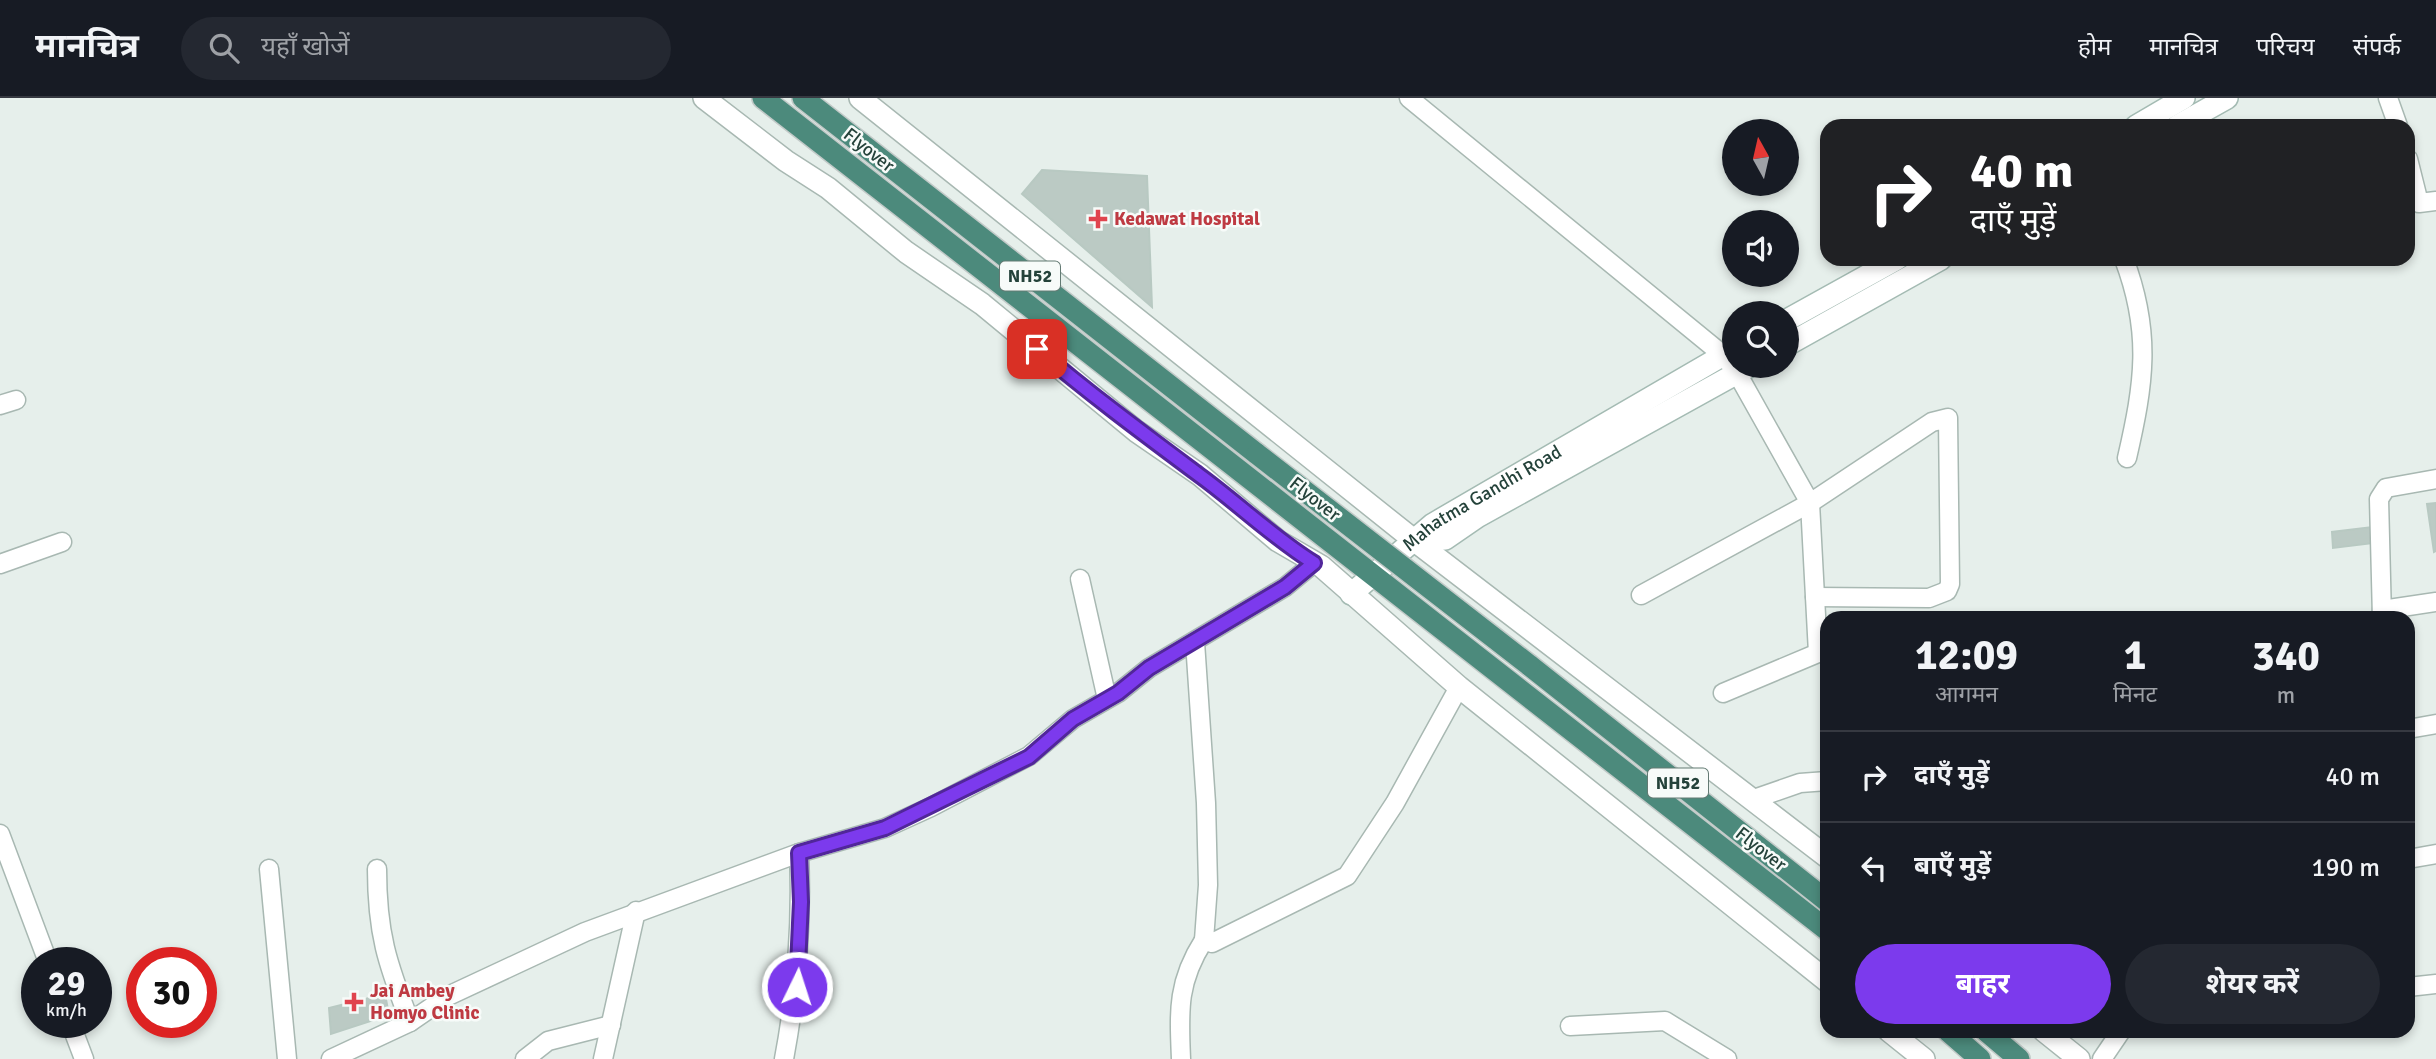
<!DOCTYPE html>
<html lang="hi">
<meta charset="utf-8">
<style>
:root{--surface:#171b24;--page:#242831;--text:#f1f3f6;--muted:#9ea1a6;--line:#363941;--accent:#7c3aed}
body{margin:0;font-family:Signika,"Noto Sans Devanagari",sans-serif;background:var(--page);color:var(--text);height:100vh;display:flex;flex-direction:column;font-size:26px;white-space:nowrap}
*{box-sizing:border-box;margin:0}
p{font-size:23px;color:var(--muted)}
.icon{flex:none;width:38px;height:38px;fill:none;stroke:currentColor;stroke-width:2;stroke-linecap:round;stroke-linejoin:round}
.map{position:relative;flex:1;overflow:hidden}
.details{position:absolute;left:1820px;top:513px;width:595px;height:427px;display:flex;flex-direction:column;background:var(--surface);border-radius:21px;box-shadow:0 4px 10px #0003}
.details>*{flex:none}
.banner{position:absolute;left:1820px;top:21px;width:595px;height:147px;border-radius:21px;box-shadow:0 4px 10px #0003;background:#202124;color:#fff;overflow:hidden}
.needle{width:46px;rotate:352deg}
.controls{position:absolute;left:1722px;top:21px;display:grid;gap:14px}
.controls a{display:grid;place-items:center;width:77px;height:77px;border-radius:50%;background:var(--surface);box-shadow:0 4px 10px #0003;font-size:35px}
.speed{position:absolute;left:21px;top:849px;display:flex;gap:14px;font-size:35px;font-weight:700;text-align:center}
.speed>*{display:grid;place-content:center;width:91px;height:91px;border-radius:50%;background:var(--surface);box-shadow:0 4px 10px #0003;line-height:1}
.speed small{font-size:18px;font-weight:400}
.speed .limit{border:10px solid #d22;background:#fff;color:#111}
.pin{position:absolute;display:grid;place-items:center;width:60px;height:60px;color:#fff;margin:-30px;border-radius:14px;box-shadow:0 4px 10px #0006}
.me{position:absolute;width:77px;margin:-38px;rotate:4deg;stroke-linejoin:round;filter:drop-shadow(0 0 5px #0008)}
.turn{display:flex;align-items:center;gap:24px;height:147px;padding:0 35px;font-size:32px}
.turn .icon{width:91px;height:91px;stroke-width:2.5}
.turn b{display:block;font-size:49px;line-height:60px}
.eta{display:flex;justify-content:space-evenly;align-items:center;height:119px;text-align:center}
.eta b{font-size:42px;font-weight:700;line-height:49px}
.action{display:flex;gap:14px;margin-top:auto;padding:14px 35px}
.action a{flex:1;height:80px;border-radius:42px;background:var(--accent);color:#fff;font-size:28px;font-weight:700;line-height:80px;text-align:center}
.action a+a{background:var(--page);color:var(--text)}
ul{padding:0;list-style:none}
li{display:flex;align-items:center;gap:21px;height:91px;padding:0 35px;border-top:2px solid var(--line)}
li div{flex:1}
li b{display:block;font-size:26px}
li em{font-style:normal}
header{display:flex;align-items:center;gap:42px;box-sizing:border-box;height:98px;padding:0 35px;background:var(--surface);border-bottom:2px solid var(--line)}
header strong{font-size:33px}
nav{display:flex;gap:38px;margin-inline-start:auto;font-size:24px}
.search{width:490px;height:63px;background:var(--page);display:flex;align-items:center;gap:18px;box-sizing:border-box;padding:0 24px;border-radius:38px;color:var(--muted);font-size:26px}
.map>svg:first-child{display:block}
.building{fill:#bbcac4;stroke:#b8c9c2;stroke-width:2}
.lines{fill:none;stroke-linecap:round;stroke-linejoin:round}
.minor-casing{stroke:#a8b8b2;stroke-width:21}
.tertiary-casing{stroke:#a8b8b2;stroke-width:24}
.secondary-casing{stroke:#a4bbb3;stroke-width:24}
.trunk-casing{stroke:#c2cac8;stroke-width:24}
.minor{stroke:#fff;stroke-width:18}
.tertiary{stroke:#fff;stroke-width:21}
.secondary{stroke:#fff;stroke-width:21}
.trunk{stroke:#4c8a7c;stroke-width:21}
.trunk-bridge-casing{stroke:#c2cac8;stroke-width:24;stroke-linecap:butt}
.trunk-bridge{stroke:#4c8a7c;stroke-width:21}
.route-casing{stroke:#51269a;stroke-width:18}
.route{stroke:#7c3aed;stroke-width:12}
.health-dot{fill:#e0444e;stroke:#f7fbf9;stroke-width:2.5}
.labels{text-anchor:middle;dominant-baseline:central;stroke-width:5;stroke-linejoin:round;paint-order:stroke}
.shield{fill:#f7fbf9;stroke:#637a73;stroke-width:2}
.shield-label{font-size:18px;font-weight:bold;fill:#24423a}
.street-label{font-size:19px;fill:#24423a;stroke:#f7fbf9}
.health-label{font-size:19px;font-weight:bold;fill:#be3a42;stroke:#f7fbf9;text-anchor:start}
</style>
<header>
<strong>मानचित्र</strong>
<div class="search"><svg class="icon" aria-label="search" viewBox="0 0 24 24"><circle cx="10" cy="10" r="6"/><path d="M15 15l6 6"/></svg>यहाँ खोजें</div>
<nav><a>होम</a><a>मानचित्र</a><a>परिचय</a><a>संपर्क</a></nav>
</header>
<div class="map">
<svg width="2436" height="961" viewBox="0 0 2436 961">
<rect width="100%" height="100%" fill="#e6efeb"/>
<g class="building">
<polygon points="1042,72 1147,78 1152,209 1022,96"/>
<polygon points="2436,405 2436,453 2434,454 2427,406"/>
<polygon points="2372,429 2374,445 2333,450 2332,434"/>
<polygon points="2378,514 2378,520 2331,520 2331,519"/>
<polygon points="385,896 389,917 331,936 329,910"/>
</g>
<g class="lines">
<defs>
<g id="minor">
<polyline points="1409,0 1723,257 1737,275 1810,405 1818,555 1723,595"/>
<polyline points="2388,0 2398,28"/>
<polyline points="2408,61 2419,105 2436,103"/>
<path d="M2124 161C2152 235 2144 286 2127 360"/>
<polyline points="0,307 16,302"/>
<polyline points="0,466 62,444"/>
<polyline points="1080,481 1107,601"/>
<polyline points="1641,497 1810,405 1932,324 1948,320 1950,486 1947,493 1929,500 1815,499"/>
<polyline points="2382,512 2436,504"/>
<polyline points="2382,520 2379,401 2386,390 2436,381"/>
<polyline points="1195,544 1206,705 1208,787 1204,842 1212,845 1347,778 1395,705 1459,589"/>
<polyline points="2408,631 2436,626"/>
<polyline points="1754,701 1800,685 1827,683"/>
<polyline points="0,736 48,864"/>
<polyline points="2408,761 2436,756"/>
<polyline points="269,771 287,961"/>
<path d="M377 771C377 835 387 865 410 924"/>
<polyline points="2408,889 2436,886"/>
<polyline points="70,924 84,961"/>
<polyline points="1570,928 1665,923 1727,961"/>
<polyline points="331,961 410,924 448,898 585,834 799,755 885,730 931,709 1029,658 1073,621 1118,595 1149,570 1285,489 1314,465"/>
<polyline points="525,961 548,943 611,927"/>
<polyline points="603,961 636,813"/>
<path d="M784 961C797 892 802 825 799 755"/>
<path d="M1181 961C1179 913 1177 884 1204 842"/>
<polyline points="2102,961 2121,933"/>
</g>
<g id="tertiary">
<polyline points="704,0 786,63 828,90 906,154 982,206 1136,333 1200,377 1278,443 1321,468 1459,589 1827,883"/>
<polyline points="860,0 1415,443 1827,759"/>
<polyline points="1889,933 1924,961"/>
<polyline points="2044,933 2079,961"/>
</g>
<g id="secondary">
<polyline points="2136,28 2184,0"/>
<polyline points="2177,28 2227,0"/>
<polyline points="1787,222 1897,161"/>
<polyline points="1787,247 1941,161"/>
<polyline points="1415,443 1445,441 1477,419 1750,268"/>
<path id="s1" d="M1351 496 1433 426 1734 251"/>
</g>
<g id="trunk">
<polyline points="763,0 1827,832"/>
<polyline points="803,0 1257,356"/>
<polyline points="1529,567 1827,803"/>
<polyline points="1948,933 1980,961"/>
<polyline points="1986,933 2019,961"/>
</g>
</defs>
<use href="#minor" class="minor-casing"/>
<use href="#tertiary" class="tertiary-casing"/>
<use href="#secondary" class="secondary-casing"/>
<use href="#trunk" class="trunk-casing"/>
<use href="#minor" class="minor"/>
<use href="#tertiary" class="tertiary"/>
<use href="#secondary" class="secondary"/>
<use href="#trunk" class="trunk"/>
<defs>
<polyline id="trunk-bridge" points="1257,356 1529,567"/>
</defs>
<use href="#trunk-bridge" class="trunk-bridge-casing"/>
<use href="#trunk-bridge" class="trunk-bridge"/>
</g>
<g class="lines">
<defs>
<path id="route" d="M797 889 801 804 799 755 885 730 1029 659 1073 621 1118 595 1149 570 1285 489 1314 465C1272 439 1239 406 1199 377 1144 336 1090 296 1037 251"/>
</defs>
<use href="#route" class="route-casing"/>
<use href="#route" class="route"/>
</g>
<g class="health-dot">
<path d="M1094.5 110.5h7v7h7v7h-7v7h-7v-7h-7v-7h7z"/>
<path d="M350.5 893.5h7v7h7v7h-7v7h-7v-7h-7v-7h7z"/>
</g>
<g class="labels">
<g class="shield">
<rect x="1000" y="163.5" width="60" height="29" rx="5"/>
<rect x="1648" y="670.5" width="60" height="29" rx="5"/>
</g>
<g class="shield-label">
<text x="1030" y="178">NH52</text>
<text x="1678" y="685">NH52</text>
</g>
<g class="street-label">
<text transform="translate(869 52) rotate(38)">Flyover</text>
<text stroke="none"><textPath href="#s1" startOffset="163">Mahatma Gandhi Road</textPath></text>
<text transform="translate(1315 401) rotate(38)">Flyover</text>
<text transform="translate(1761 751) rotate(38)">Flyover</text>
</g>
<g class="health-label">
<text x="1114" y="121">Kedawat Hospital</text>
<text x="370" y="893">Jai Ambey<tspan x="370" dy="22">Homyo Clinic</tspan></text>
</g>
</g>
</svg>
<div class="controls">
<a><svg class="needle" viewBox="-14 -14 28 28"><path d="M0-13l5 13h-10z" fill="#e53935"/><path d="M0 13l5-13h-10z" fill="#9ea1a6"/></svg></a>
<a><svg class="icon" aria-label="sound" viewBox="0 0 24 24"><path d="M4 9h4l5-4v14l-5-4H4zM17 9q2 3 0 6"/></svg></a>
<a><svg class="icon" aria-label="search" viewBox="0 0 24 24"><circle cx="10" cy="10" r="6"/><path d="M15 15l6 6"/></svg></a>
</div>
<div class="speed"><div>29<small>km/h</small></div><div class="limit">30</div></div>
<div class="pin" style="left:1037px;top:251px;background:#d93025"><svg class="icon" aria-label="arrive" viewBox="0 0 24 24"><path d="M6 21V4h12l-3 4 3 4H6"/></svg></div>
<svg class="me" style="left:797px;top:889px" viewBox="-20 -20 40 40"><circle r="17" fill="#7c3aed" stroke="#fff" stroke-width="3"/><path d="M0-11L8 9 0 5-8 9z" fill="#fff"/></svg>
<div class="banner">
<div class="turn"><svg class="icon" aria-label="right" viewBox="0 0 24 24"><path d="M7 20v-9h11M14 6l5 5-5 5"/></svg><div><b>40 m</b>दाएँ मुड़ें</div></div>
</div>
<section class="details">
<div class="eta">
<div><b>12:09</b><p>आगमन</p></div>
<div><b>1</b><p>मिनट</p></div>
<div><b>340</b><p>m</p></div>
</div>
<ul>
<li><svg class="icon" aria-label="right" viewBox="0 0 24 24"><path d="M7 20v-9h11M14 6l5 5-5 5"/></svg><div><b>दाएँ मुड़ें</b></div><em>40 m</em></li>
<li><svg class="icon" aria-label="left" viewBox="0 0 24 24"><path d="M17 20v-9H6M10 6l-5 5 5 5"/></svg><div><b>बाएँ मुड़ें</b></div><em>190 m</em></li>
</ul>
<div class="action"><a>बाहर</a><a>शेयर करें</a></div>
</section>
</div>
